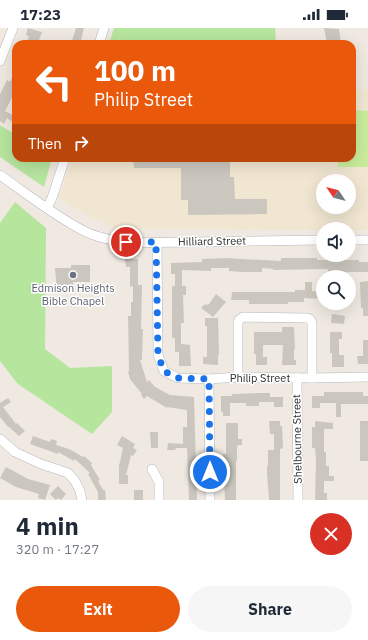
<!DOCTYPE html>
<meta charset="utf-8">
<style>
:root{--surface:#fff;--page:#f6f6f7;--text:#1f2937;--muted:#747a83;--accent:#ea580c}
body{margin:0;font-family:"IBM Plex Sans",sans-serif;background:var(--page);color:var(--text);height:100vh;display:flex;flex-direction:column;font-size:15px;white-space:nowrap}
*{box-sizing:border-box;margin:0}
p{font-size:13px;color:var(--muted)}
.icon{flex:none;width:22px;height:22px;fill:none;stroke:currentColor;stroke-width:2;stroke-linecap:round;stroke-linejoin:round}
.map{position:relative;height:472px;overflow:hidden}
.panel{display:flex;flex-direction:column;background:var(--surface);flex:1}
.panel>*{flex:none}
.hud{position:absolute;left:12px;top:12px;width:344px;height:122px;border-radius:12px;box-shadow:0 4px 16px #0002;background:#ea580c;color:#fff;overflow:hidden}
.needle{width:26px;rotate:305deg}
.controls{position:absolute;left:316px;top:146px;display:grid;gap:8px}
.controls a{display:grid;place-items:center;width:40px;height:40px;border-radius:50%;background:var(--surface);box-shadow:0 4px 16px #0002;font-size:20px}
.pin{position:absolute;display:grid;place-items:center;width:34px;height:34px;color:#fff;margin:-17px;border:2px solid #fff;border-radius:50%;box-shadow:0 1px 4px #0007}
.me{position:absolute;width:44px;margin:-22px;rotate:0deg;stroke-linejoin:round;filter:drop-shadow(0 0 3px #0008)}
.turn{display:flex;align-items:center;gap:14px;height:84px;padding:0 16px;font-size:18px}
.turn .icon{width:52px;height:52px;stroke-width:2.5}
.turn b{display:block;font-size:28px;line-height:34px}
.then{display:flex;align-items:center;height:38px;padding:0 16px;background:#0003;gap:8px;font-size:15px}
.round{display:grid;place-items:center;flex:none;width:42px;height:42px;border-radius:21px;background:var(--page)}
.overview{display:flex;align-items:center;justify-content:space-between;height:68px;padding:0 16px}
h1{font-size:24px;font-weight:800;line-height:30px}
.action{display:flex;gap:8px;margin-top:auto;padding:8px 16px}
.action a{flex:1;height:46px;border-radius:24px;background:var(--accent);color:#fff;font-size:16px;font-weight:800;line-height:46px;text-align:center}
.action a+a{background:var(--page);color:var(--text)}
.status{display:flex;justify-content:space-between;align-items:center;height:28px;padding:0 20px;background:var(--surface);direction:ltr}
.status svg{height:11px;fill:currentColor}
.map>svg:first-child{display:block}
.education{fill:#f0e6d1;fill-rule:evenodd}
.green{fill:#b6e59e}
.pitch{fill:#c9ec9a}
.building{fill:#cbc7bf}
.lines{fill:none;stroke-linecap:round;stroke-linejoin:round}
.minor-casing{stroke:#b4b7c1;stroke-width:10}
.minor{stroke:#fff;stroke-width:9}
.route{stroke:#1a73e8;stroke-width:7;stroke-dasharray:0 12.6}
.worship-dot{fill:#6b7280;stroke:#fff;stroke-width:1.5}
.labels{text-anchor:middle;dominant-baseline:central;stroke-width:3;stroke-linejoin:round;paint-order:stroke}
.street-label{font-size:11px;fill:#2e2e2e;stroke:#fff}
.worship-label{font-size:11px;fill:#5b616d;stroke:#fff}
</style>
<div class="status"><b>17:23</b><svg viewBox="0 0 49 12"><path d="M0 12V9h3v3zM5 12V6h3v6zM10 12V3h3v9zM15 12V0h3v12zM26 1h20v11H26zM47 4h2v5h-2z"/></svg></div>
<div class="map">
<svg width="368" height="472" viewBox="0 0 368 472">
<rect width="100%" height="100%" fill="#efe9e1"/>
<path class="education" d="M352 61H368V202L117 201 88 188 59 170 72 130H352ZM323 153H349V179H323Z"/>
<g class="green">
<polygon points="114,0 275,0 276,16 109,16"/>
<polygon points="0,97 16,107 16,130 52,130 44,159 0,129"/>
<polygon points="15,174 46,200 45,321 70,340 112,338 112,384 92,406 18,356 0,333 0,195"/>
</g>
<polygon class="pitch" points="352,82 368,83 368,139 338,139 338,130 352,130"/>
<g class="building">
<polygon points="28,0 42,4 39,12 50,15 50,16 26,16 29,8 26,7"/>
<polygon points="76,0 84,0 80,16 71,16"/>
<polygon points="324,0 339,1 341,16 327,16"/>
<polygon points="16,40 16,62 5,83 16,89 16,91 14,95 7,90 4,96 0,93 0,66 7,52 10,54"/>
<polygon points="133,130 230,130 230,149 234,149 235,171 267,171 267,186 188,187 188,172 181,172 181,140 134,140"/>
<polygon points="226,230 281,233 281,230 317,230 317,232 359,232 359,234 368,234 368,244 328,244 328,241 273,242 273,241 262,240 262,244 241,244 229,243 229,240 211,240 211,243 182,242 182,258 186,258 186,267 183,267 184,295 181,295 181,316 190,317 191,338 179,338 179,324 175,324 175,310 172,310 172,258 175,258 175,246 171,246 171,235 202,234 202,231"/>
<polygon points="125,231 138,231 138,257 142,257 141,301 143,301 142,332 140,332 147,354 149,352 155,359 170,367 194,369 197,472 189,472 187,420 176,420 175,422 167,422 168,415 183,416 183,399 187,399 187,382 167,379 167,380 147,368 144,371 141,367 142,366 130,351 128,344 129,343 128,288 131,288 131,274 133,274 133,258 130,259 130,239 126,239"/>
<polygon points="71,237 90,237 90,254 73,254 73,265 57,265 55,240 71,240"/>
<polygon points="368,253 368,288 363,288 363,280 361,280 360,254"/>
<polygon points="305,254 312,254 312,263 323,264 323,271 304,270 304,274 288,274 288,276 249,276 249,272 231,272 232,264 295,264 295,262 305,262"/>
<polygon points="216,266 226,274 213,289 201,280 205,276 206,277 209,276"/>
<polygon points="332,286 345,288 344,296 331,295"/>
<polygon points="205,290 218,290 219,327 218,327 218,337 203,336 203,329 207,329 207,298 205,298"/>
<polygon points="282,299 294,299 295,321 294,322 294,332 296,332 296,337 282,337 283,317 263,317 263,329 267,329 267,337 256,337 256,326 254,326 254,304 282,304"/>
<polygon points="330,304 342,304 342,311 339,311 339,327 344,327 344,339 332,339 332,325 330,325"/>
<polygon points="363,312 368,312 368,336 358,336 357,328 363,328"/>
<polygon points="324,364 363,364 363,368 368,368 368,376 341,376 341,389 336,389 336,375 320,375 320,380 312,380 312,368 324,368"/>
<polygon points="260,365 270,365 270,369 283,369 283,379 274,379 274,374 259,374 259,378 246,378 246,375 230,375 230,388 223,388 223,384 221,384 221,368 232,368 232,366"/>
<polygon points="8,370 11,374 3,379 16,396 17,395 25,403 19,408 9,399 8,399 0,389 0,375"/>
<polygon points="269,393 280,393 280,398 282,398 283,420 280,421 280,472 269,472 267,446 267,438 268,438 268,422 274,422 274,406 270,406"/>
<polygon points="315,393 333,395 333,401 324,401 324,424 326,424 326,438 329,438 329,448 334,448 334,453 324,453 324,465 327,465 327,472 315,472 316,433 315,420 312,420 312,399 315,399"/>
<rect x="360" y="393" width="8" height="40"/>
<polygon points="226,395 238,395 238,411 242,411 242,417 238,417 237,420 237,433 236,433 236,472 225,472 223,426 226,426"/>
<polygon points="150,404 158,404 158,420 151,420"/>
<polygon points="33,408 50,414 51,411 57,413 56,417 69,421 83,429 84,428 92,435 91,437 100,452 98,453 103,462 105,462 106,472 98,472 98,464 88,446 90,445 75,431 74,433 58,424 58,426 30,416"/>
<polygon points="122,408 135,416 133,420 137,422 133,428 131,427 126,447 128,447 128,456 119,456 119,438 123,420 117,417"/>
<polygon points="6,439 28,451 50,457 45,472 38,470 39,466 16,459 0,450"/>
<polygon points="58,458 66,466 61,472 58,470 56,472 50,466"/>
<rect x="134" y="462" width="9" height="10"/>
</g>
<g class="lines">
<defs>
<g id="minor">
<polyline points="99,16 104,0"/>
<polyline points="0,33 13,0"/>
<path d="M0 147C27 166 55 188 84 203 97 210 112 212 126 215L323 212"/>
<polyline points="47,180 52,170 65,130"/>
<polyline points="349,212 368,212"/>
<polyline points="157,214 158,327 164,343 178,350 209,351 238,349 312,350 368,349"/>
<polyline points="238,349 238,295 239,292 243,289 307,290 310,291 312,295 312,350"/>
<polyline points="297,350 298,472"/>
<polyline points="209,351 210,472"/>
<polyline points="0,411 15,424 41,436 68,445 75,453 80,463 82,472"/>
<polyline points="152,441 159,454 159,472"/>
</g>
</defs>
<use href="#minor" class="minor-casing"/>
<use href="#minor" class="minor"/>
</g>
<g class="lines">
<polyline class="route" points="126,214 156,214 158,327 164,343 178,350 209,351 210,444"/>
</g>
<circle class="worship-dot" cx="73" cy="247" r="4"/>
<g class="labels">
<g class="street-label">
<text transform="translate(212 213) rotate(-1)">Hilliard Street</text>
<text x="260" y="350">Philip Street</text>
<text transform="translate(297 411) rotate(-91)">Shelbourne Street</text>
</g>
<g class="worship-label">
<text x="73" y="260">Edmison Heights<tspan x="73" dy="13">Bible Chapel</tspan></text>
</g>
</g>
</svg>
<div class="controls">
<a><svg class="needle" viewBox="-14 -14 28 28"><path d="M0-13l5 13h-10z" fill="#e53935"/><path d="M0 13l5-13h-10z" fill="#747a83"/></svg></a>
<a><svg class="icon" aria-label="sound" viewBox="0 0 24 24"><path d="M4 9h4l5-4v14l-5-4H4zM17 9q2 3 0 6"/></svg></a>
<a><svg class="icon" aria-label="search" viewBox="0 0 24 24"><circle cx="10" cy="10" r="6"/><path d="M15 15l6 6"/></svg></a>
</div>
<div class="pin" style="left:126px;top:214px;background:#d93025"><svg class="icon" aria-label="arrive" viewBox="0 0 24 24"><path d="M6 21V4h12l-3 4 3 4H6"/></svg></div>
<svg class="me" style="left:210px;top:444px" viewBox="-20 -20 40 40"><circle r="17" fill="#1a73e8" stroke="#fff" stroke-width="3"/><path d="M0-11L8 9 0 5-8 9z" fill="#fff"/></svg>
<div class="hud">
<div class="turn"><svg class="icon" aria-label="left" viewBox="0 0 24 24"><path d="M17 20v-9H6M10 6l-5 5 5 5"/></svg><div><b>100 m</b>Philip Street</div></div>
<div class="then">Then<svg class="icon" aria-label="right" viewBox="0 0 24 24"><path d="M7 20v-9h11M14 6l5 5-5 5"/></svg></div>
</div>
</div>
<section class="panel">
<div class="overview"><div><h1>4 min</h1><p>320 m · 17:27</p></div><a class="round" style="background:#d93025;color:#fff"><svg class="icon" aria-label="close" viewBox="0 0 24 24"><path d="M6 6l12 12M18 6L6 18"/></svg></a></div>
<div class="action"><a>Exit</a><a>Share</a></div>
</section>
